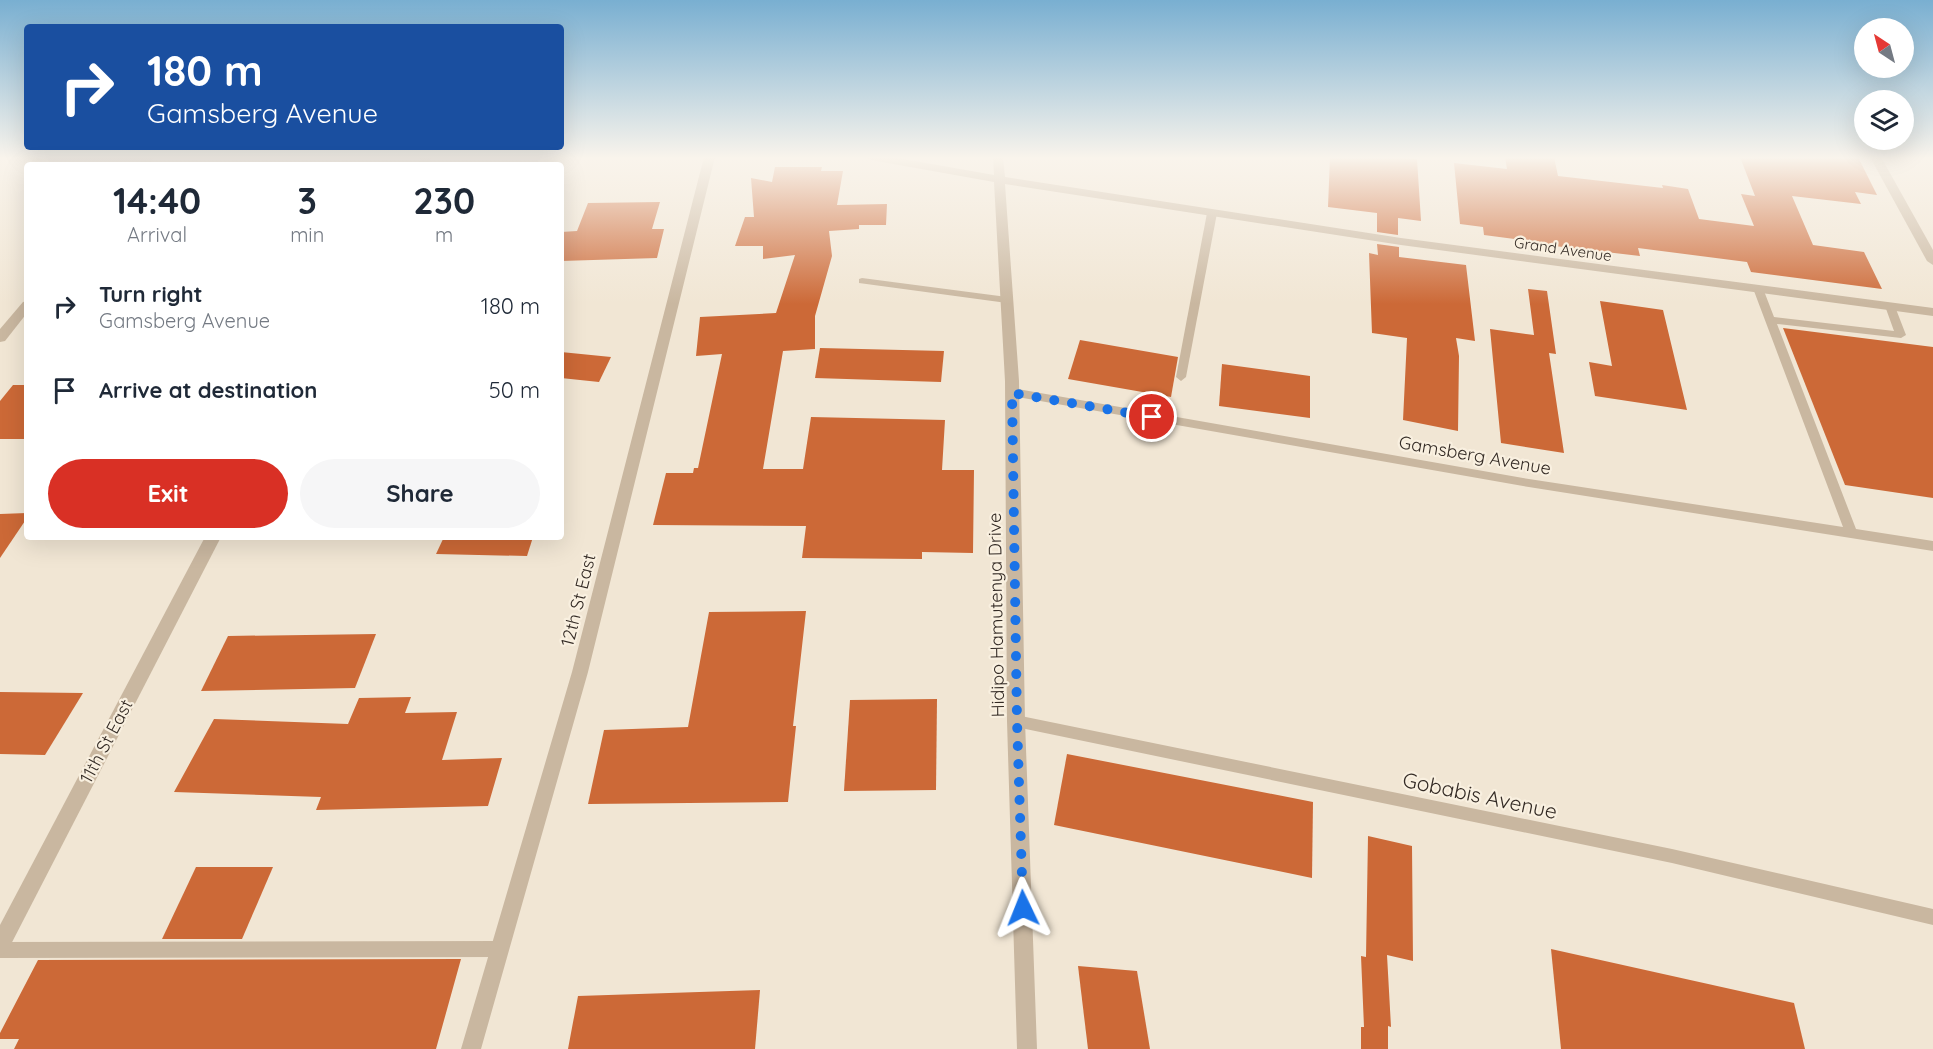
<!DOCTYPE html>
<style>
:root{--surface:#fff;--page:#f6f6f7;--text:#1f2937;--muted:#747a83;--accent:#d93025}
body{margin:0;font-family:Quicksand,sans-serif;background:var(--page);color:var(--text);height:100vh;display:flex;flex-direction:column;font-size:22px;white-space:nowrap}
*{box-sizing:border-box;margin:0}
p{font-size:20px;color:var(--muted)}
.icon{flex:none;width:33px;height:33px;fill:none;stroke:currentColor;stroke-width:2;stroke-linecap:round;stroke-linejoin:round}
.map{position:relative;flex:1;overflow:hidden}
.details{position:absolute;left:24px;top:162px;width:540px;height:378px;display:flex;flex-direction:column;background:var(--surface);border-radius:6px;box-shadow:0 6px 24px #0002}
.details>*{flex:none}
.top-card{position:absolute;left:24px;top:24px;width:540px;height:126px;border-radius:6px;box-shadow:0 6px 24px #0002;background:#1a4fa0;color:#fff;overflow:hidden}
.needle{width:39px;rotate:324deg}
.tools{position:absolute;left:1854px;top:18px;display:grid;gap:12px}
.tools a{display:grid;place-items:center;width:60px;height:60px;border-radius:50%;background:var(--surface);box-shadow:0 6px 24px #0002;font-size:30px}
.pin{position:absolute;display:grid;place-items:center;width:51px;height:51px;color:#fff;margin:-26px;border:3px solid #fff;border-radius:50%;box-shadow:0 2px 6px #0007}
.me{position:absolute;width:66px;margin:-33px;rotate:358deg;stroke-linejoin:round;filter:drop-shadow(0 0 4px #0008)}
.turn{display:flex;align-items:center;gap:21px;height:126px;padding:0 24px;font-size:27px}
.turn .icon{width:78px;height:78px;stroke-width:2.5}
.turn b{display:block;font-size:42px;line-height:51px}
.eta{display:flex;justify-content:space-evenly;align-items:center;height:102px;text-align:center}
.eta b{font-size:36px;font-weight:700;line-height:42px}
.button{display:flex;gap:12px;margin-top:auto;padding:12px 24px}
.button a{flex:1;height:69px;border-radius:36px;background:var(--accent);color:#fff;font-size:24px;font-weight:700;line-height:69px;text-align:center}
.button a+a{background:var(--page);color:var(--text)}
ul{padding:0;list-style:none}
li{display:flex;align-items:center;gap:18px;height:84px;padding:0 24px}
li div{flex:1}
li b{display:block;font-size:22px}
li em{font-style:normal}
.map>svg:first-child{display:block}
.building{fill:#cc6937}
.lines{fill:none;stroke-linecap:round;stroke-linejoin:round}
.lane{fill:#c9b7a0;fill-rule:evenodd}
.street{fill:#c9b7a0;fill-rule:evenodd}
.route{stroke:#1a73e8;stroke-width:10;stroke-dasharray:0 18}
.labels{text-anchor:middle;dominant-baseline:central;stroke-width:4.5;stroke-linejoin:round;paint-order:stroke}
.far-street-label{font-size:15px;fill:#332a24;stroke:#f9f0e0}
.street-label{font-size:18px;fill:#332a24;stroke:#f9f0e0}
.near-street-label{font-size:21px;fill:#332a24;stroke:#f9f0e0}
</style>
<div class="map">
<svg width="1933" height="1049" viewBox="0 0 1933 1049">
<rect width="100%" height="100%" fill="#f1e6d4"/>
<g class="building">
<polygon points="1330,157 1417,159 1421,221 1398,218 1398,235 1377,232 1377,213 1328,207"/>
<polygon points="1505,157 1554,157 1558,176 1663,188 1662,185 1688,189 1699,219 1754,226 1741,194 1755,196 1740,157 1858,157 1877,195 1855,192 1861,204 1792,196 1813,245 1864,252 1882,289 1751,272 1747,262 1638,248 1640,256 1546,245 1546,243 1484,235 1483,227 1460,224 1454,163 1507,169"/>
<polygon points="775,167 822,167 821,171 843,171 837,205 887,204 886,225 859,225 859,229 829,231 832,256 815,316 815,349 783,351 763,469 803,469 811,417 945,420 942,470 974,470 973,553 922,552 922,559 802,558 806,526 653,525 666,473 693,473 694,468 698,468 722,354 696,356 700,317 776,313 795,255 763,259 763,246 735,246 745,217 754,217 751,178 772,182"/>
<polygon points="660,202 652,229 664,229 657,258 561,261 561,232 577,231 588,203"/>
<polygon points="1377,244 1399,247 1399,257 1466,265 1475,341 1456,338 1459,356 1458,431 1403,420 1407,338 1372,333 1369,253 1378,255"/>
<polygon points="1528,289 1547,291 1556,354 1549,353 1564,453 1501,443 1490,329 1534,335"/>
<polygon points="1600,301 1663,310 1687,410 1595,396 1589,362 1612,366"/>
<polygon points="1783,328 1933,347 1933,498 1845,485"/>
<polygon points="1080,340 1178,357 1171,397 1068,379"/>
<polygon points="820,348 944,351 941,382 815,378"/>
<polygon points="561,352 611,357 599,382 561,378"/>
<polygon points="1222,364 1310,376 1310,418 1219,406"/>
<polygon points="13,385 27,385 27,439 0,439 0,401"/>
<polygon points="27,513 27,518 0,558 0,514"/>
<polygon points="444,537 533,537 527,556 436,554"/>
<polygon points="806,611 793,726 796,726 788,802 588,804 604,730 688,727 709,612"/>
<polygon points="376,634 355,688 201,691 228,636"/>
<polygon points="0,692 83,693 45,755 0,754"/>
<polygon points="411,697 405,713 457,712 442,760 502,758 488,806 316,810 321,797 174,792 214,719 348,724 359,698"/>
<polygon points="937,699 936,790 844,791 850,700"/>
<polygon points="1067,754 1313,802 1312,878 1054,825"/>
<polygon points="1368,836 1412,846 1413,961 1387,955 1391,1027 1388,1026 1388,1049 1361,1049 1361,1027 1364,1027 1361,956 1366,957"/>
<polygon points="196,867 273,867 242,939 162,939"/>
<polygon points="1551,949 1794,1003 1805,1049 1561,1049"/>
<polygon points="461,959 436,1049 14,1049 19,1039 0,1039 0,1033 38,960"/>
<polygon points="1078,966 1137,971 1150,1049 1088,1049"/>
<polygon points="760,990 755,1049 568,1049 578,996"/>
</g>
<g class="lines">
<g class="lane">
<polygon points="28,157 153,157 149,160 32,161"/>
<polygon points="1212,210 1217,213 1186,377 1181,381 1176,377 1207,213"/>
<polygon points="862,278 1007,297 1012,300 1007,303 859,283 859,279"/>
<polygon points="1759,288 1764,291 1774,317 1894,331 1885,306 1890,303 1894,304 1906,335 1901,338 1777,324 1856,529 1933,541 1933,551 1523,486 1012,396 1007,392 1012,388 1523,478 1843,527 1754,291"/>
<polygon points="1016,715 1672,849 1933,909 1933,925 1672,863 1016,727 1011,725 1009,721 1011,717"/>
<polygon points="500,941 506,943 508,949 506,955 500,957 0,958 0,942"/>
</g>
<g class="street">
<polygon points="143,157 154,157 149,165 138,165"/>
<polygon points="421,157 432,157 428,165 418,165"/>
<polygon points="704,157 715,157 588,672 481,1049 461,1049 572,672"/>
<polygon points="866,157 892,157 994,175 993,157 1003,157 1005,177 1401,238 1933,308 1933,316 1401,245 1005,184 1019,381 1025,721 1037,1049 1017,1049 1007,721 1005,381 994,182 871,160"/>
<polygon points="1870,157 1881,157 1933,250 1933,265 1927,261"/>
<polygon points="27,301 27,313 5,341 0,342 0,329 23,302"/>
<polygon points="205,537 221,537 7,952 0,955 0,925"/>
</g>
</g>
<linearGradient id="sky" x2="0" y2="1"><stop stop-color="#79afd1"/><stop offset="0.52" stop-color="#f9f4ec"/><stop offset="1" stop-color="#f9f4ec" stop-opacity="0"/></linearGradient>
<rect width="1933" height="304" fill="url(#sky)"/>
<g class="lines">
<polyline class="route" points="1023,908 1017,721 1012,393 1152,417"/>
</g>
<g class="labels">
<g class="far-street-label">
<text transform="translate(1563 249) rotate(8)">Grand Avenue</text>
</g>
<g class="street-label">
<text transform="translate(1475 455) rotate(10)">Gamsberg Avenue</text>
<text transform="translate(578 600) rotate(-76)">12th St East</text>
<text transform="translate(996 615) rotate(-91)">Hidipo Hamutenya Drive</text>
<text transform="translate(106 741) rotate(-62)">11th St East</text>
</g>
<g class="near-street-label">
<text transform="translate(1480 795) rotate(12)">Gobabis Avenue</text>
</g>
</g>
</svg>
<div class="tools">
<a><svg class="needle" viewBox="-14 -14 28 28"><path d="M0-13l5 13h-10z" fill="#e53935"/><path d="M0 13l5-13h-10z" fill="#747a83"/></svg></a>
<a><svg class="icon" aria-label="layers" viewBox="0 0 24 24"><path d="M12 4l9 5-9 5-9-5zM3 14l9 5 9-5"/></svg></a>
</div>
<div class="pin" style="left:1152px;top:417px;background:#d93025"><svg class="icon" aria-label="arrive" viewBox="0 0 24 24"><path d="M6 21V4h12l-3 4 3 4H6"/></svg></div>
<svg class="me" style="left:1023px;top:908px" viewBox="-20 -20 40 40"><path d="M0-17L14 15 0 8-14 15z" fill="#1a73e8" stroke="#fff" stroke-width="4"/></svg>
<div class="top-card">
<div class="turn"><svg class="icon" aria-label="right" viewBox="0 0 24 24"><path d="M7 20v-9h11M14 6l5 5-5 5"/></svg><div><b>180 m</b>Gamsberg Avenue</div></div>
</div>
<section class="details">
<div class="eta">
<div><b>14:40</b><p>Arrival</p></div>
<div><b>3</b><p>min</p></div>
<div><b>230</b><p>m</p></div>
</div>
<ul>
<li><svg class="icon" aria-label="right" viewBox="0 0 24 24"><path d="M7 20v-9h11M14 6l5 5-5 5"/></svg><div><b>Turn right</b><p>Gamsberg Avenue</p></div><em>180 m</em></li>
<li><svg class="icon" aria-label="arrive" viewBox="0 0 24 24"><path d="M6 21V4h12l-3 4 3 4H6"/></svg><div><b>Arrive at destination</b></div><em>50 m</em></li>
</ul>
<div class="button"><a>Exit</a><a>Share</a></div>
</section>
</div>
